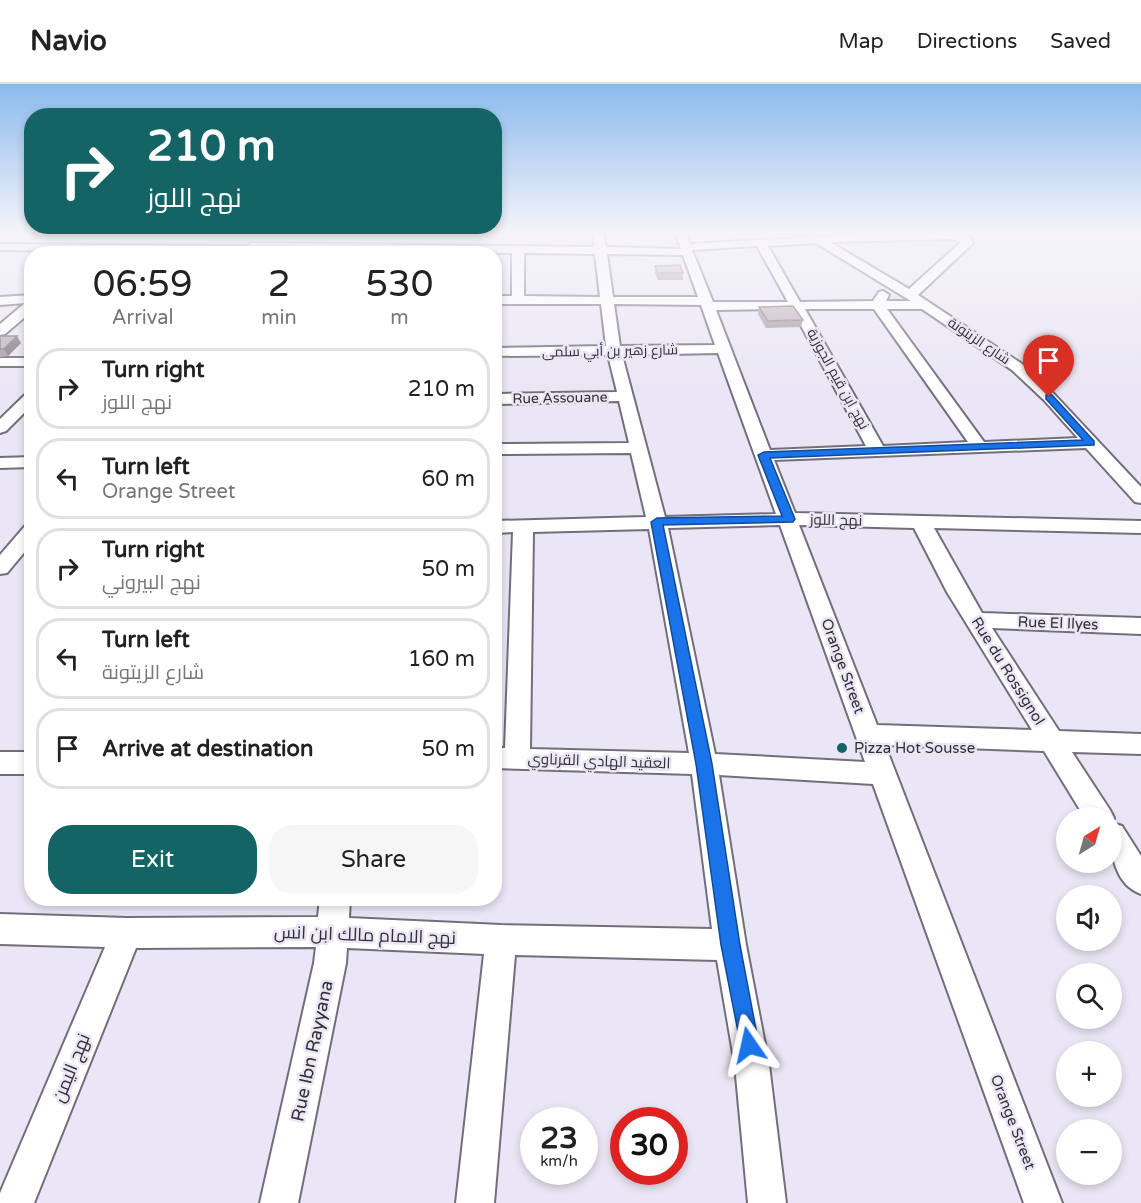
<!DOCTYPE html>
<meta charset="utf-8">
<style>
:root{--surface:#fff;--page:#f6f6f6;--text:#222;--muted:#767676;--line:#e0e0e0;--accent:#146465}
body{margin:0;font-family:"Varela Round",Cairo,sans-serif;background:var(--page);color:var(--text);height:100vh;display:flex;flex-direction:column;font-size:22px;white-space:nowrap}
*{box-sizing:border-box;margin:0}
p{font-size:20px;color:var(--muted)}
.icon{flex:none;width:33px;height:33px;fill:none;stroke:currentColor;stroke-width:2;stroke-linecap:round;stroke-linejoin:round}
.map{position:relative;flex:1;overflow:hidden}
.drawer{position:absolute;left:24px;top:162px;width:478px;height:660px;display:flex;flex-direction:column;background:var(--surface);border-radius:24px;box-shadow:0 3px 9px #0003}
.drawer>*{flex:none}
.guide{position:absolute;left:24px;top:24px;width:478px;height:126px;border-radius:24px;box-shadow:0 3px 9px #0003;background:#146465;color:#fff;overflow:hidden}
.needle{width:39px;rotate:37deg}
.buttons{position:absolute;left:1056px;top:723px;display:grid;gap:12px}
.buttons a{display:grid;place-items:center;width:66px;height:66px;border-radius:50%;background:var(--surface);box-shadow:0 3px 9px #0003;font-size:30px}
.speed{position:absolute;left:520px;top:1023px;display:flex;gap:12px;font-size:30px;font-weight:700;text-align:center}
.speed>*{display:grid;place-content:center;width:78px;height:78px;border-radius:50%;background:var(--surface);box-shadow:0 3px 9px #0003;line-height:1}
.speed small{font-size:15px;font-weight:400}
.speed .limit{border:9px solid #d22;background:#fff;color:#111}
.pin{position:absolute;display:grid;place-items:center;width:51px;height:51px;color:#fff;margin:-62px -26px;border-radius:50% 50% 50% 0;rotate:-45deg;box-shadow:0 0 6px #0007}
.pin .icon{rotate:45deg}
.me{position:absolute;width:66px;margin:-33px;rotate:349deg;stroke-linejoin:round;filter:drop-shadow(0 0 4px #0008)}
.turn{display:flex;align-items:center;gap:21px;height:126px;padding:0 24px;font-size:27px}
.turn .icon{width:78px;height:78px;stroke-width:2.5}
.turn b{display:block;font-size:42px;line-height:51px}
.eta{display:flex;justify-content:space-evenly;align-items:center;height:102px;text-align:center}
.eta b{font-size:36px;font-weight:600;line-height:42px}
.button{display:flex;gap:12px;margin-top:auto;padding:12px 24px}
.button a{flex:1;height:69px;border-radius:24px;background:var(--accent);color:#fff;font-size:24px;font-weight:600;line-height:69px;text-align:center}
.button a+a{background:var(--page);color:var(--text)}
ul{padding:0;list-style:none}
li{display:flex;align-items:center;gap:18px;height:81px;margin:0 12px 9px;padding:0 12px;border:3px solid var(--line);border-radius:24px}
li div{flex:1}
li b{display:block;font-size:22px}
li em{font-style:normal}
header{display:flex;align-items:center;gap:36px;box-sizing:border-box;height:84px;padding:0 30px;background:var(--surface);border-bottom:2px solid var(--line)}
header strong{font-size:28px}
nav{display:flex;gap:33px;margin-inline-start:auto;font-size:21px}
.map>svg:first-child{display:block}
.lines{fill:none;stroke-linecap:round;stroke-linejoin:round}
.minor-casing{stroke:#726f7c;stroke-width:4}
.minor{fill:#fff;fill-rule:evenodd}
.wall{fill:#a69aa1}
.shaded-wall{fill:#877d83}
.building{fill:#c1b3bb;stroke:#877d83;stroke-width:1.5}
.route{fill:#1a73e8;stroke:#114b97;stroke-width:1.5}
.poi-dot{fill:#146465;stroke:#eae6f5;stroke-width:2}
.labels{text-anchor:middle;dominant-baseline:central;stroke-width:5;stroke-linejoin:round;paint-order:stroke}
.far-street-label{font-size:14px;fill:#323036;stroke:#eae6f5}
.street-label{font-size:15px;fill:#323036;stroke:#eae6f5}
.poi-label{font-size:15px;fill:#323036;stroke:#eae6f5;text-anchor:start}
.near-street-label{font-size:18px;fill:#323036;stroke:#eae6f5}
</style>
<header>
<strong>Navio</strong>
<nav><a>Map</a><a>Directions</a><a>Saved</a></nav>
</header>
<div class="map">
<svg width="1141" height="1119" viewBox="0 0 1141 1119">
<rect width="100%" height="100%" fill="#eae6f5"/>
<g class="lines">
<defs>
<g id="minor">
<path d="M593 148H603L606 163 681 165 675 148H685L690 160 850 151 951 149 970 153 973 159 971 161 918 211 1022 280 1054 310 1141 403V419L1135 418 1086 364 774 376 795 429 1141 437V449L934 444 982 529 1141 534V550L992 544 1059 647 1141 650V670L1072 668 1110 726 1114 734 1112 739V734H1085L1044 667 885 661 1062 1119H1024L873 700 719 691 746 861 769 981 786 1119H748L735 981 717 876 515 871 494 1119H456L484 870 347 864 346 879 298 1119H260L314 879 316 863 136 864 34 1119H0V1109L105 863 0 860V830L127 834 318 833 320 814H350L349 834 501 841 712 845 692 690 495 684V664H505L513 448 495 449V437L646 433 631 369 495 370V360L629 359 619 317 495 320V310L617 308 608 271 495 272V264L606 262 601 220H495V212H512V169L255 165 250 168 0 166V160L247 162 252 159 594 163ZM951 155 961 158 909 205 830 158ZM816 159 911 217H886L889 211 883 207 879 208 873 217 800 218 768 162ZM757 162 788 218H713L692 166ZM524 169 595 170 600 213 524 212ZM607 170 683 171 698 213H613ZM614 220 701 221 715 261 620 262ZM792 225 866 362 770 366 716 226ZM805 225H874L968 358 883 362ZM887 225H922L1012 286 1044 316 1078 354 984 358ZM718 269 776 430 665 433 622 271ZM780 441 865 678 715 670 668 444ZM799 441 914 444 947 508 1032 646 877 641ZM649 445 689 669 530 665 533 448Z"/>
<polygon points="32,211 32,227 5,250 0,251 0,240 25,219 0,221 0,213"/>
<rect x="0" y="274" width="32" height="8"/>
<polygon points="32,308 32,321 6,347 0,349 0,335 27,309"/>
<polygon points="32,373 32,383 0,384 0,374"/>
<polygon points="32,440 32,459 7,489 0,490 0,471 25,442"/>
<rect x="0" y="668" width="32" height="22"/>
<path d="M1112 739 1122 742 1141 772V810C1113 800 1109 764 1112 739Z"/>
</g>
</defs>
<use href="#minor" class="minor-casing"/>
<use href="#minor" class="minor"/>
</g>
<g class="wall">
<polygon points="655,182 683,189 683,196 658,196 655,189"/>
<polygon points="759,223 803,236 801,243 766,244 758,230"/>
<polygon points="0,252 21,259 8,272 0,273"/>
</g>
<polygon class="shaded-wall" points="17,252 21,259 8,272 4,265"/>
<g class="building">
<polygon points="680,181 683,189 658,189 655,182"/>
<polygon points="793,222 803,236 768,237 759,223"/>
<polygon points="0,252 17,252 4,265 0,265"/>
</g>
<linearGradient id="sky" x2="0" y2="1"><stop stop-color="#8abaed"/><stop offset="0.49" stop-color="#f6f4fa"/><stop offset="1" stop-color="#f6f4fa" stop-opacity="0"/></linearGradient>
<rect width="1141" height="304" fill="url(#sky)"/>
<polygon class="route" points="1049,310 1052,311 1094,357 1094,361 770,374 795,435 793,438 663,441 712,680 740,861 759,961 756,968 749,971 742,968 721,861 696,680 651,438 657,434 782,432 758,371 764,368 1083,356 1046,315 1046,311"/>
<circle class="poi-dot" cx="842" cy="664" r="6"/>
<g class="labels">
<g class="far-street-label">
<text transform="translate(979 257) rotate(34)">شارع الزيتونة</text>
<text transform="translate(610 267) rotate(-1)">شارع زهير بن أبي سلمى</text>
<text transform="translate(838 295) rotate(61)">نهج ابن قيم الجوزية</text>
<text transform="translate(560 314) rotate(-1)">Rue Assouane</text>
</g>
<g class="street-label">
<text transform="translate(836 436) rotate(1)">نهج اللوز</text>
<text transform="translate(1058 539) rotate(2)">Rue El Ilyes</text>
<text transform="translate(843 582) rotate(70)">Orange Street</text>
<text transform="translate(1008 587) rotate(58)">Rue du Rossignol</text>
<text transform="translate(599 677) rotate(2)">العقيد الهادي القرناوي</text>
<text transform="translate(1013 1038) rotate(69)">Orange Street</text>
</g>
<g class="poi-label">
<text x="854" y="664">Pizza Hot Sousse</text>
</g>
<g class="near-street-label">
<text transform="translate(365 851) rotate(2)">نهج الامام مالك ابن انس</text>
<text transform="translate(312 967) rotate(-78)">Rue Ibn Rayyana</text>
<text transform="translate(71 984) rotate(-68)">نهج اليمن</text>
</g>
</g>
</svg>
<div class="buttons">
<a><svg class="needle" viewBox="-14 -14 28 28"><path d="M0-13l5 13h-10z" fill="#e53935"/><path d="M0 13l5-13h-10z" fill="#767676"/></svg></a>
<a><svg class="icon" aria-label="sound" viewBox="0 0 24 24"><path d="M4 9h4l5-4v14l-5-4H4zM17 9q2 3 0 6"/></svg></a>
<a><svg class="icon" aria-label="search" viewBox="0 0 24 24"><circle cx="10" cy="10" r="6"/><path d="M15 15l6 6"/></svg></a>
<a>+</a>
<a>−</a>
</div>
<div class="speed"><div>23<small>km/h</small></div><div class="limit">30</div></div>
<div class="pin" style="left:1049px;top:313px;background:#d93025"><svg class="icon" aria-label="arrive" viewBox="0 0 24 24"><path d="M6 21V4h12l-3 4 3 4H6"/></svg></div>
<svg class="me" style="left:749px;top:961px" viewBox="-20 -20 40 40"><path d="M0-17L14 15 0 8-14 15z" fill="#1a73e8" stroke="#fff" stroke-width="4"/></svg>
<div class="guide">
<div class="turn"><svg class="icon" aria-label="right" viewBox="0 0 24 24"><path d="M7 20v-9h11M14 6l5 5-5 5"/></svg><div><b>210 m</b>نهج اللوز</div></div>
</div>
<section class="drawer">
<div class="eta">
<div><b>06:59</b><p>Arrival</p></div>
<div><b>2</b><p>min</p></div>
<div><b>530</b><p>m</p></div>
</div>
<ul>
<li><svg class="icon" aria-label="right" viewBox="0 0 24 24"><path d="M7 20v-9h11M14 6l5 5-5 5"/></svg><div><b>Turn right</b><p>نهج اللوز</p></div><em>210 m</em></li>
<li><svg class="icon" aria-label="left" viewBox="0 0 24 24"><path d="M17 20v-9H6M10 6l-5 5 5 5"/></svg><div><b>Turn left</b><p>Orange Street</p></div><em>60 m</em></li>
<li><svg class="icon" aria-label="right" viewBox="0 0 24 24"><path d="M7 20v-9h11M14 6l5 5-5 5"/></svg><div><b>Turn right</b><p>نهج البيروني</p></div><em>50 m</em></li>
<li><svg class="icon" aria-label="left" viewBox="0 0 24 24"><path d="M17 20v-9H6M10 6l-5 5 5 5"/></svg><div><b>Turn left</b><p>شارع الزيتونة</p></div><em>160 m</em></li>
<li><svg class="icon" aria-label="arrive" viewBox="0 0 24 24"><path d="M6 21V4h12l-3 4 3 4H6"/></svg><div><b>Arrive at destination</b></div><em>50 m</em></li>
</ul>
<div class="button"><a>Exit</a><a>Share</a></div>
</section>
</div>
